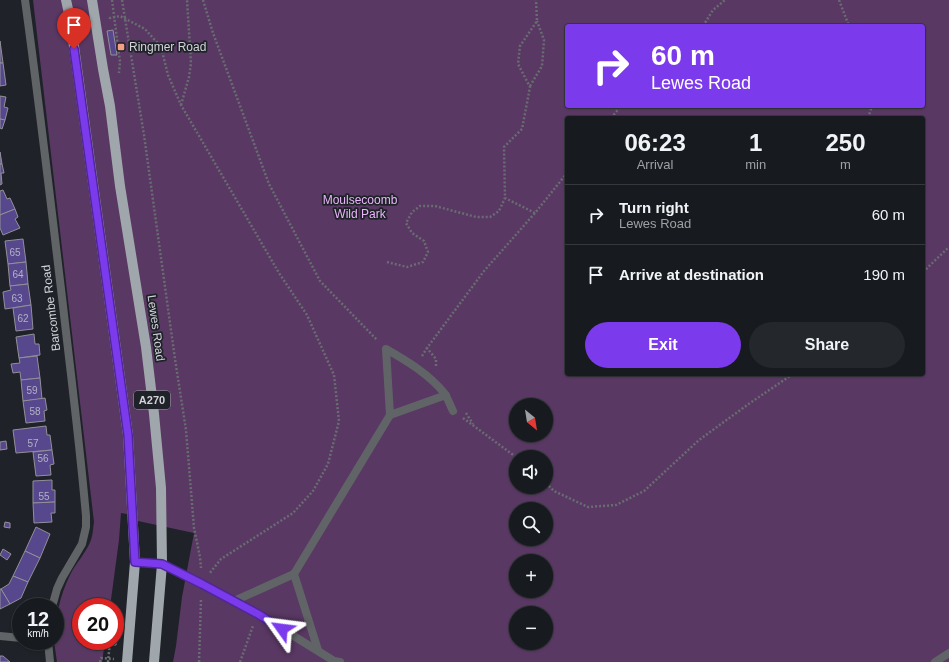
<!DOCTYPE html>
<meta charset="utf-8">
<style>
:root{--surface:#171a1e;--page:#24272b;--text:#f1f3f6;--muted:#9ea1a4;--line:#36383c;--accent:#7c3aed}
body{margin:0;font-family:Arial,sans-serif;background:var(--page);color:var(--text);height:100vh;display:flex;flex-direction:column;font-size:15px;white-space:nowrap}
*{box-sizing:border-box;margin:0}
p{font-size:13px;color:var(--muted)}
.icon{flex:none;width:22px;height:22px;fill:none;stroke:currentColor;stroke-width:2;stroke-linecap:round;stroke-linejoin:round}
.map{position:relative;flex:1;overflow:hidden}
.sheet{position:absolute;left:565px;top:116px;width:360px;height:260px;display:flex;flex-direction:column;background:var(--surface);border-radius:4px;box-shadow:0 1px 3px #0004,0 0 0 1px var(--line)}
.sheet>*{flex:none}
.hud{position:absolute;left:565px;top:24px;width:360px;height:84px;border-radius:4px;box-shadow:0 1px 3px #0004,0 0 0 1px var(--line);background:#7c3aed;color:#fff;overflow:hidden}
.needle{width:26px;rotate:150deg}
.tools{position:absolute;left:509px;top:398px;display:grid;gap:8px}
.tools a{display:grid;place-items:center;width:44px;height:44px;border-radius:50%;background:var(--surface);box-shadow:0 1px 3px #0004,0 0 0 1px var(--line);font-size:20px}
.speed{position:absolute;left:12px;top:598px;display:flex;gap:8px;font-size:20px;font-weight:700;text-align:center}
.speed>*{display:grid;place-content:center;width:52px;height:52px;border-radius:50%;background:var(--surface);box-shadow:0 1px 3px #0004,0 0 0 1px var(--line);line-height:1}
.speed small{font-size:10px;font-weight:400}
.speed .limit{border:6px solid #d22;background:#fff;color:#111}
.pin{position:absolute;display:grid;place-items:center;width:34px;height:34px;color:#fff;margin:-41px -17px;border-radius:50% 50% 50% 0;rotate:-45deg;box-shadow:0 0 4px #0007}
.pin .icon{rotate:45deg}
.me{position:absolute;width:44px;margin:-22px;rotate:301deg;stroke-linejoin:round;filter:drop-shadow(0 0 3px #0008)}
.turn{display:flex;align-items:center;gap:14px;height:84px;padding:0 20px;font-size:18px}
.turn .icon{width:52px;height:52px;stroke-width:2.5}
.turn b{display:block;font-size:28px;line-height:34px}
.eta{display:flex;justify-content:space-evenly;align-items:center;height:68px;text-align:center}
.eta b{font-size:24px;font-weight:700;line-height:28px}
.action{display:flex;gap:8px;margin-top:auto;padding:8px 20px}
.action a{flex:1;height:46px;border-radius:24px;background:var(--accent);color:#fff;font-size:16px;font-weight:700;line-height:46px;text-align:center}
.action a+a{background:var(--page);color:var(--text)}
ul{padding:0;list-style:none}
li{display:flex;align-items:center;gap:12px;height:60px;padding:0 20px;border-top:1px solid var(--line)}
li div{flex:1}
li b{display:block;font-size:15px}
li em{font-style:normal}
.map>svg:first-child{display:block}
.green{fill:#593863;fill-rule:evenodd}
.building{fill:#57478d;stroke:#919099}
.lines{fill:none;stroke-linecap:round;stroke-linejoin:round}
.path{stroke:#696c71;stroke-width:2.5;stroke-dasharray:2 2;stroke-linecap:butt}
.service{stroke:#616466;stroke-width:8}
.minor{stroke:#616466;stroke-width:8}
.primary{stroke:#a0a7ac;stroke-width:10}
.route-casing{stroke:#51269a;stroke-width:10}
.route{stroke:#7c3aed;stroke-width:7}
.poi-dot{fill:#f39f83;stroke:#1f2228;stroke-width:1.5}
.labels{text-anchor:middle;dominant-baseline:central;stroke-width:3.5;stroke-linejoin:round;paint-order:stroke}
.number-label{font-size:10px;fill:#b2b1c5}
.shield{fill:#1f2228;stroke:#9c9fa3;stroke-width:1}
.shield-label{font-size:11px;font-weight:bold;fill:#d1d4d8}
.poi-label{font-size:12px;fill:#d1d4d8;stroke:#1f2228;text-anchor:start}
.park-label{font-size:12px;fill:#ebb5fc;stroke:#1f2228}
.street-label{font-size:12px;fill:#d1d4d8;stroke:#1f2228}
</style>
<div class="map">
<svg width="949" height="662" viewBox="0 0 949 662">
<rect width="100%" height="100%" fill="#1f2228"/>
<path class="green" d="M33 0H949V662H173L176 646 182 597 194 533 138 521V516L121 513 119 540 110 607H81V641H105L102 662H57L54 641H55C55 618 60 595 70 575 76 563 86 553 91 540 93 534 93 528 94 522ZM567 26H923V106H567ZM567 118H923V374H567ZM516 405H546V435H516ZM516 457H546V487H516ZM516 509H546V539H516ZM516 561H546V591H516ZM516 613H546V643H516Z"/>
<g class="building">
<polygon points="113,30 117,55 111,55 107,31"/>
<polygon points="0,41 3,63 0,63"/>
<polygon points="0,63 3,63 6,85 0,86"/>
<polygon points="0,96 6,97 4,107 8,108 5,120 0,119"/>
<polygon points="0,119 5,120 2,129 0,128"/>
<polygon points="0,152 2,164 0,164"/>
<polygon points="0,164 2,164 4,173 1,173 2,184 0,185"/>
<polygon points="3,190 7,199 10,198 15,209 0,215 0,191"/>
<polygon points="15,209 18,217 15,219 20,228 3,235 0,228 0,215"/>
<polygon points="23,239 26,262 8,264 5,241"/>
<polygon points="26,262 28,284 10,286 8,264"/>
<polygon points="28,284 31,305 5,309 3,292 11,290 10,286"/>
<polygon points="31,305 33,329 16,331 13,308"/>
<polygon points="34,334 35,344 39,344 40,355 19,358 16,337"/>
<polygon points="37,356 40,378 21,380 20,372 13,373 11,364 20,363 19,358"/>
<polygon points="40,378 42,399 23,401 21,380"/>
<polygon points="45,398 47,410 44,411 45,421 26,423 23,401"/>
<polygon points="46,426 47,435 50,435 52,450 16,453 13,430"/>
<polygon points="6,441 7,449 0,450 0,442"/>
<polygon points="52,450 54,464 50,465 51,475 36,476 33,452"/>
<polygon points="52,480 52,490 55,490 55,502 33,503 33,481"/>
<polygon points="55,502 55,513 51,513 52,522 34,523 33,503"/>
<polygon points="5,522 10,523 10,528 4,527"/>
<polygon points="36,527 50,534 40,558 25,551"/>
<polygon points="3,549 11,554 7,560 0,555"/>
<polygon points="25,551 40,558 28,582 13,576"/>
<polygon points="13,576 28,582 21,598 10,604 1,589 9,584"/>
<polygon points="0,589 1,589 10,604 0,609"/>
<polygon points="116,620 120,620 116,645 113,645 113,641 115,641 115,629"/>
<polygon points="0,656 3,656 10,662 0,662"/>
</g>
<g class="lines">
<g class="path">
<polyline points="112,0 120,62 119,73"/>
<polyline points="122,0 144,135 175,359 186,430 194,528 200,557 201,568"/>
<polyline points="203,0 213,33 269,184 320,281 377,340"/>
<polyline points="839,0 849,26"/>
<polyline points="110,19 110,18 120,16 145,29 161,47 168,75 181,105 279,273 307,315 334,375 339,421 328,464 313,491 293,513 221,559 209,574"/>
<polyline points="703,26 713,10 725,0"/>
<polyline points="530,86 542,66 544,40 537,21"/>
<polyline points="181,105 189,77 191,63 187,0"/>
<polyline points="611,118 621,106"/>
<polyline points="868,118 872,106"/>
<polyline points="535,213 505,198 504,147 522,129 530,87 518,64 520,46 537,21 536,0"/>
<polyline points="387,262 407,267 423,262 428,252 424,241 412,233 406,223 412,212 420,206 435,206 476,217 490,217 499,211 505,198"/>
<polyline points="923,272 949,247"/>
<polyline points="422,356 427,348"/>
<polyline points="436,366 436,359 427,348 484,271 535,213 567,173"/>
<polyline points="466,413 473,424"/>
<polyline points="463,418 516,457"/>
<polyline points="546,483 554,491 588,507 616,505 644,491 699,440 750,403 793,374"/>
<polyline points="100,662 101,658 114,659"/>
<polyline points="108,662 110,641"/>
<polyline points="199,662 201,599"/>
<polyline points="240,662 253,626"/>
</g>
<g class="service">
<path d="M446 395 390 415 386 349C407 361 429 374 445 394 448 399 450 405 453 411"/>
<polyline points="135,562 162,564 202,584 258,614 334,661 340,662"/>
<polyline points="234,601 294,574"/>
<polyline points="318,650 294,574 390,415"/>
<polyline points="935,662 949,653"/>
</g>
<g class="minor">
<path d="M25 0C39 102 51 204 63 306 71 376 80 446 86 516V527L82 544 62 578 57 589 52 607"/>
<polyline points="0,636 21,638"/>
<polyline points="48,641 50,662"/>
</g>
<g class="primary">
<polyline points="66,0 70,18 128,435 135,562 127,662"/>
<polyline points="92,0 103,69 110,106 120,186 146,347 154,414 161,488 162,564 154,662"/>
</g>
</g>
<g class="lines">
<defs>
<polyline id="route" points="74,49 128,435 135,562 162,564 202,584 258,614 282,629"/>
</defs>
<use href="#route" class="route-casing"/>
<use href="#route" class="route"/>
</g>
<rect class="poi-dot" x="117" y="43" width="8" height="8" rx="2"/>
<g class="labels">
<g class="number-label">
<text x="15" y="252">65</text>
<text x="18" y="274">64</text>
<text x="17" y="298">63</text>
<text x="23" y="318">62</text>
<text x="32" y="390">59</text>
<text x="35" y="411">58</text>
<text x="33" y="443">57</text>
<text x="43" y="458">56</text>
<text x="44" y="496">55</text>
</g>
<rect class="shield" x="134" y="391" width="36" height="18" rx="3"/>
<g class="shield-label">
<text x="152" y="400">A270</text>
</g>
<g class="poi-label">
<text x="129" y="47">Ringmer Road</text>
</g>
<g class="park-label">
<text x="360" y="200">Moulsecoomb<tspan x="360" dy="14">Wild Park</tspan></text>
</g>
<g class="street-label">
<text transform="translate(51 308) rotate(-97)">Barcombe Road</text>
<text transform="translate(156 328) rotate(82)">Lewes Road</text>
</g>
</g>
</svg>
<div class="tools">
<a><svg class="needle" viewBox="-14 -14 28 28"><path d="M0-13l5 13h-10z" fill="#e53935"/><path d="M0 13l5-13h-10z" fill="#9ea1a4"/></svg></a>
<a><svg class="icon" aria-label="sound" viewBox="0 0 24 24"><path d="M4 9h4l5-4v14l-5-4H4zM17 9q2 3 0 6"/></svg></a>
<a><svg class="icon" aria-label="search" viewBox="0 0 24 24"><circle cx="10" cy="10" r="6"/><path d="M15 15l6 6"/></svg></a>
<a>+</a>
<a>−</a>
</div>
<div class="speed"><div>12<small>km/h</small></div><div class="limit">20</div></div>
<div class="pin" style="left:74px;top:49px;background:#d93025"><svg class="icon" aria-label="arrive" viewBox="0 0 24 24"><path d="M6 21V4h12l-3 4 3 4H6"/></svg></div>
<svg class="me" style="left:282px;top:629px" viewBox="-20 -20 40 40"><path d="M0-17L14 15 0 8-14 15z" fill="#7c3aed" stroke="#fff" stroke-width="4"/></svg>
<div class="hud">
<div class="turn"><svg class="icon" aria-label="right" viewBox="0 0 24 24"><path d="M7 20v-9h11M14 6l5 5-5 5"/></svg><div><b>60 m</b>Lewes Road</div></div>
</div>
<section class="sheet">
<div class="eta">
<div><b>06:23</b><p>Arrival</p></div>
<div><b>1</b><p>min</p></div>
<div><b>250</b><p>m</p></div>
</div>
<ul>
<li><svg class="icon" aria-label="right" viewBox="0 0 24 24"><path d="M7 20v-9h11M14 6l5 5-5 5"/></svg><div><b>Turn right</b><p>Lewes Road</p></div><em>60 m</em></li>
<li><svg class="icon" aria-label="arrive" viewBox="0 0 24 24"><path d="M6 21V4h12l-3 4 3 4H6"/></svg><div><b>Arrive at destination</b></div><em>190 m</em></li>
</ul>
<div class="action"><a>Exit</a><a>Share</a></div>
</section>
</div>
